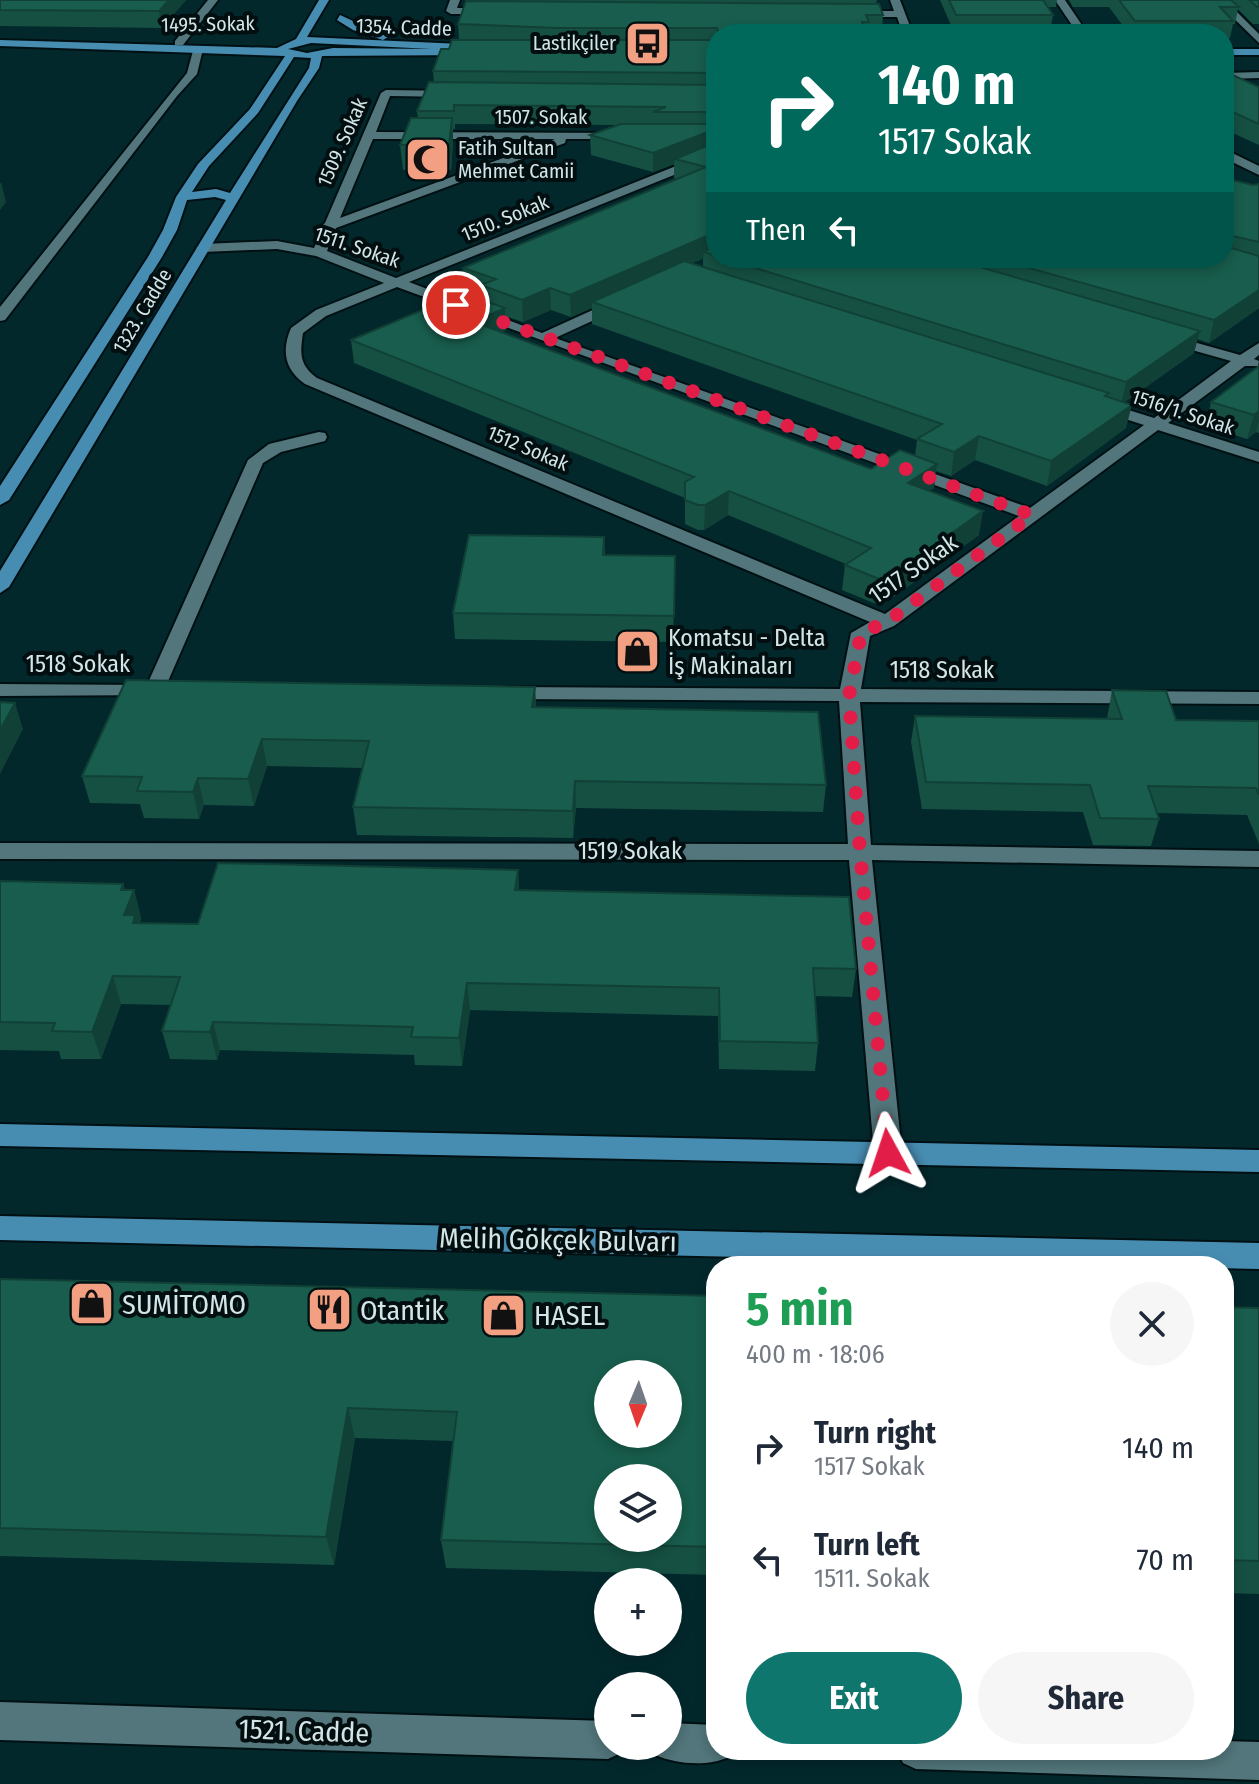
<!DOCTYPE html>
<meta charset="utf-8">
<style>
:root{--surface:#fff;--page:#f6f6f7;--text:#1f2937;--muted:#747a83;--accent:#0f766e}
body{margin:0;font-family:"Fira Sans Condensed",sans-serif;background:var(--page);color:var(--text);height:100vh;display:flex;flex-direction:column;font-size:30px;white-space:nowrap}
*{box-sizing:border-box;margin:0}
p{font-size:26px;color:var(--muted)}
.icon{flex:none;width:44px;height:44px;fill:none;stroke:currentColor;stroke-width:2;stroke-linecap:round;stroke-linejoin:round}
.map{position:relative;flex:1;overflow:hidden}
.side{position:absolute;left:706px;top:1256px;width:528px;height:504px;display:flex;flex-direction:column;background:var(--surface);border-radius:32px;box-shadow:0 4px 12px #0003}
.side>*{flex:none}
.guide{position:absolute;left:706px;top:24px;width:528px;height:244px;border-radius:32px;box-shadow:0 4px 12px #0003;background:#00695c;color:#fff;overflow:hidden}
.needle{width:52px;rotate:182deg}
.tools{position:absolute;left:594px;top:1360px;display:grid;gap:16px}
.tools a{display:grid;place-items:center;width:88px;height:88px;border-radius:50%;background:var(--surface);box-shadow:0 4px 12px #0003;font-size:40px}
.pin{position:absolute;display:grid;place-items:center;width:68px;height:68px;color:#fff;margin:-34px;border:4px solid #fff;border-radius:50%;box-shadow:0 2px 8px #0007}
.me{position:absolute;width:88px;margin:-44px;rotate:355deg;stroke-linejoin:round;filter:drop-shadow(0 0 6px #0008)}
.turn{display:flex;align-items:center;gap:28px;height:168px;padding:0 40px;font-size:36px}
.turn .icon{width:104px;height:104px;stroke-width:2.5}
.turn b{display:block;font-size:56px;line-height:68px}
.then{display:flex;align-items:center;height:76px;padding:0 40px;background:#0003;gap:16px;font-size:30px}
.round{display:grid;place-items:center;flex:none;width:84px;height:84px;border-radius:42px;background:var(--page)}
.overview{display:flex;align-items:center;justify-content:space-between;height:136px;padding:0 40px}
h1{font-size:48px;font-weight:700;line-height:60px;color:#1e9e55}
.cta{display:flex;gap:16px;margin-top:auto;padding:16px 40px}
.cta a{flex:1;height:92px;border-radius:48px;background:var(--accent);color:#fff;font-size:32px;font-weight:700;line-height:92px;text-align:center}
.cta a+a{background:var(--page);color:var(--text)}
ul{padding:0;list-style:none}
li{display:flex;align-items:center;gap:24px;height:112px;padding:0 40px}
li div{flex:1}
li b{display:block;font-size:30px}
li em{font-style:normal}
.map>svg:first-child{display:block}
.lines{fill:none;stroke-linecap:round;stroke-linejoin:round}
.minor-casing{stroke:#001013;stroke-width:4}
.major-casing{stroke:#001013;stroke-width:4}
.minor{fill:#52767b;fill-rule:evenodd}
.major{fill:#478db2;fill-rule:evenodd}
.wall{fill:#155042;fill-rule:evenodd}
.shaded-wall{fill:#114136}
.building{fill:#185d4d;stroke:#114136;stroke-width:2;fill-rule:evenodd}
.route{stroke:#e11d48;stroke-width:14;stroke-dasharray:0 25.2}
.labels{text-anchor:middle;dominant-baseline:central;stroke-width:8;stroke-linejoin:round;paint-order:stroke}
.far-street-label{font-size:20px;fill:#d2e5e7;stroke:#030e10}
.far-poi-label{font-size:20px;fill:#d2e5e7;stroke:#030e10;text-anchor:end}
.street-label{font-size:24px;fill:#d2e5e7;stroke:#030e10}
.poi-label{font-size:24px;fill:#d2e5e7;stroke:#030e10;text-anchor:start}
.near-street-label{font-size:28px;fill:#d2e5e7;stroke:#030e10}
.near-poi-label{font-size:28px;fill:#d2e5e7;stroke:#030e10;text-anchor:start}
</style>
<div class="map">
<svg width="1259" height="1784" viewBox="0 0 1259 1784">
<rect width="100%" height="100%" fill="#03282c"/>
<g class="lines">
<defs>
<g id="minor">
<polygon points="208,0 218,0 183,45 175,45 175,41"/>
<polygon points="450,0 460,0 457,8 494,8 499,11 494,14 451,14 446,11"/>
<polygon points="890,0 900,0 913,34 903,34 897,17 851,17 846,14 851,11 894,11"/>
<polygon points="1055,0 1065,0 1088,34 1078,34"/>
<polygon points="1215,0 1225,0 1259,34 1259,43"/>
<polygon points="194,47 203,49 197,74 177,96 5,320 0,321 0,307 187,73"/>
<polygon points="1259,72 1259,78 1224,79 1224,73"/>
<path d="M386 90 454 91 459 94 454 97 390 96 376 132 622 133 628 136 622 139H566L565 143 336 228 327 251 396 278 716 150V158L409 282 542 333 617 299H627V305L555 338 1030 508 1144 425 1091 408V402H1103L1154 418 1231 361 1160 341V335L1165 334 1240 355 1259 343V355L1254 359 1259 361 1258 366H1245L1168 423 1259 452V462L1158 430 894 626 870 636 861 689 1259 692V704L860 702 871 845 1259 851V867L872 860 902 1153 898 1161 888 1164 878 1161 874 1153 849 860 0 859V843L848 844 839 701 505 699 495 693 505 687 840 689 851 633 870 622 305 384C285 370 281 351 291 328L316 310 384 283 316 256 277 249 203 252 196 248 203 244 277 241 314 248 322 230 320 227 325 223 381 93ZM373 139H555L340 218ZM397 287 1019 516 885 614 317 378C299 365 300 353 303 333L326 316Z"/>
<polygon points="1224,149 1259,166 1259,175 1224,158"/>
<polygon points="319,432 325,433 327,437 325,441 281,452 263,463 162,695 0,696 0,684 147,685 248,460 269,444"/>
<polygon points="0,1702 608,1721 608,1746 624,1746 621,1753 608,1759 0,1740"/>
<path d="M668 1723 716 1725V1750H733L729 1757C707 1767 676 1764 655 1755L651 1746H668Z"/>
<polygon points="1224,1741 1259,1742 1259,1780 916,1769 903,1763 897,1750 1224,1750"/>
</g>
<g id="major">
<path d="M319 0H329L307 37 483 45 488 48 474 51 470 55 322 56 319 68 297 101 9 587 0 593V571L226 200 215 197 187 200 177 230 162 257 9 500 0 505V486L148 257 163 230 176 197 198 164 250 109 285 56 0 46V40L277 48 296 39ZM311 43 432 49 333 48 307 53 288 49ZM294 57 311 58 309 68 230 193 216 189 192 192 209 166 258 113Z"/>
<polygon points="340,15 388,37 383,40 353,30 337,20"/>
<rect x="1224" y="49" width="35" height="6"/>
<polygon points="0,1124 1259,1150 1259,1172 0,1146"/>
<polygon points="0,1216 1259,1243 1259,1269 0,1240"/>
</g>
</defs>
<use href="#minor" class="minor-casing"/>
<use href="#major" class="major-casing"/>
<use href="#minor" class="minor"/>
<use href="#major" class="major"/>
</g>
<g class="wall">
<polygon points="0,0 186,0 162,28 0,26"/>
<path d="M469 0H877L876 3 883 15 882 31H868V34H716V258H1224V178L1253 185 1259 184V308L1209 343 1197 339 1194 353 1124 402 1126 428 1047 486 975 460 951 476 936 471 934 488 929 491 979 535 881 606 842 590 845 565 846 564 728 515 704 530H698L685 524V498L354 363 351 340 482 300V295L465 289 463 268 677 179 674 178V164L653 172 591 155 590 135 617 125 455 124V129H453V142L451 170H403L400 145 418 118 417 111 434 82 433 71 449 49 459 40 458 24ZM703 258V267L691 263 700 260ZM592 308V324L917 440 915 456 871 469 502 332 506 330 505 316 523 322 551 310 571 317Z"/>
<polygon points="940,0 1057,0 1056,7 1048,7 1053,15 1050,32 954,32"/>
<polygon points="1069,0 1259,0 1259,24 1253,24 1238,9 1235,24 1233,24 1230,38 1224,38 1224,34 1129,34 1109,7 1073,7"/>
<polygon points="1224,71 1259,87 1259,145 1224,129"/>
<polygon points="1259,366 1259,433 1256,432 1247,439 1206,426 1211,402"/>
<polygon points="604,537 605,555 675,556 673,642 455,639 453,613"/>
<polygon points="126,680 535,687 536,708 826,785 823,812 576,808 573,838 357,835 353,807 363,768 267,766 254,806 204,805 199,819 144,818 140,804 90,803 82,776"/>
<polygon points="1112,690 1176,720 1259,721 1259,844 1247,815 1157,813 1159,819 1151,846 1093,845 1083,812 922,809 911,742 915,716 1107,719"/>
<polygon points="518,870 519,890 856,969 852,997 815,996 818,1043 815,1071 719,1069 718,1016 470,1010 462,1066 415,1065 414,1055 220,1050 217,1060 170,1059 162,1031 171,1005 121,1004 101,1059 61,1059 59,1051 0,1050 0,883 123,884 125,890 134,890 141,918 140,923 198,924"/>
<polygon points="0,1279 716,1296 716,1575 446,1568 441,1540 453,1441 355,1438 334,1565 0,1556"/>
<polygon points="1224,1307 1259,1308 1259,1594 1224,1593"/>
</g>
<g class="shaded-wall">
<polygon points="169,0 186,0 162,28 159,11"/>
<polygon points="452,118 453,142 451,170 449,145"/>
<polygon points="716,129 716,148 675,159 674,164 653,172 653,153"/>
<polygon points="1,182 6,202 0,210 0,184"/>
<polygon points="716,232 716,252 704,252 703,258 598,305 592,302 592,308 571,317 570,295"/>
<polygon points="550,288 551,310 523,322 522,300"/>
<polygon points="1259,290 1259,308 1209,343 1214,320"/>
<polygon points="505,308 506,330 475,344 474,322"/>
<polygon points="1200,331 1194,353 1121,405 1126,382"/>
<polygon points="1132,405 1126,428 1047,486 1051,461"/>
<polygon points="1259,411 1259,421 1256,432 1247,439 1254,415"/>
<polygon points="979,436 975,460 951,476 954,452"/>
<polygon points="937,464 934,488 905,507 908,483"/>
<polygon points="729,491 728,515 704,530 705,505"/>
<polygon points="983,511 979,535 881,606 884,581"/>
<polygon points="535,687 536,713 532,707"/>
<polygon points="15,703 23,729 0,774 0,730"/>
<polygon points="262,739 267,766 254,806 248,779"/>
<polygon points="198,778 204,805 199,819 193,792"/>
<polygon points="575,781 576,808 573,838 573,811"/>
<polygon points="518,870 519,897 515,890"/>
<polygon points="123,884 129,904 134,890 141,918 138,926 140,951 124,915 121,890"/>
<polygon points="113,976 121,1004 101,1059 92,1032"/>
<polygon points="467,983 470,1010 462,1066 459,1038"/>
<polygon points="213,1022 220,1050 217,1060 210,1032"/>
<polygon points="348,1408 355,1438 334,1565 326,1537"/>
</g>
<g class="building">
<polygon points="0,0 169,0 159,11 0,10"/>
<polygon points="949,0 1043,0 1053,15 956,15"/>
<polygon points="1119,0 1231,0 1239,7 1220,7 1233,21 1135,21"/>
<polygon points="1249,0 1259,0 1259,7 1257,7"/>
<polygon points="466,1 879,4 883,15 866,15 869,22 862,22 865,34 719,34 717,28 557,28 458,24"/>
<polygon points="452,40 716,40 716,73 433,71 441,49 449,49"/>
<polygon points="1224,71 1259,87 1259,124 1224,108"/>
<polygon points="429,82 716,85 716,112 653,112 666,107 454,105 454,111 417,111"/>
<polygon points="411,118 452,118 449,145 400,145"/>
<polygon points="621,124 716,124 716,129 653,153 590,135"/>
<polygon points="716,142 716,232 570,295 550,288 522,300 481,285 496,279 463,268 706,167 675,159"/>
<polygon points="1224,178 1253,185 1259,184 1259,242 1224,234"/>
<polygon points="716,245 716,256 704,252"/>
<polygon points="1224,246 1259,256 1259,290 1214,320 994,258 1224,258"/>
<polygon points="723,258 949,258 1200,331 1126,382"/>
<polygon points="684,261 1109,393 1105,396 1132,405 1051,461 979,436 954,452 917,439 942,424 592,302"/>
<polygon points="463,293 505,308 474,322 871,469 900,450 937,464 908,483 983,511 884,581 845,565 871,548 729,491 705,505 698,505 685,500 685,482 694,477 351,340"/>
<polygon points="1259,366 1259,411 1254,415 1211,402"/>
<polygon points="469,535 604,537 603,555 675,556 674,616 453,613"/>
<polygon points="126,680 535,687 532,707 818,712 826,785 575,781 573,811 353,807 369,741 262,739 248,779 198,778 193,792 137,791 142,777 82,776"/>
<polygon points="1112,690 1166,691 1176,720 1259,721 1259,795 1256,788 1148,786 1159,819 1100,818 1090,785 926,782 915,716 1122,719"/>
<polygon points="0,702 15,703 0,730"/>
<polygon points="218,863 518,870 515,890 849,897 856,969 813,968 818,1043 720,1041 719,988 467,983 459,1038 411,1037 413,1027 213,1022 210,1032 162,1031 180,977 113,976 92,1032 52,1031 55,1023 0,1022 0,883 1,881 123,884 121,890 134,890 124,915 135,915 133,923 198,924"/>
<path d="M0 1279 716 1296V1547L441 1540 457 1412 348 1408 326 1537 0 1528ZM608 1374H668V1434H608ZM608 1478H668V1538H608Z"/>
<polygon points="1224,1307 1259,1308 1259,1561 1224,1560"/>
</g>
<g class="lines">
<polyline class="route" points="456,305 1032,515 887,622 861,633 849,696 860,852 888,1153"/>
</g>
<defs>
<symbol id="bus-square" viewBox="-11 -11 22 22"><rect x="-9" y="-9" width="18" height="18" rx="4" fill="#f3a082" stroke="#030e10"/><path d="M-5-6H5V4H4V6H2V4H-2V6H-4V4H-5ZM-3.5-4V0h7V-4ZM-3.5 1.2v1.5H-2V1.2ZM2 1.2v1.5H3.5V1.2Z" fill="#111"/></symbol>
<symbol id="mosque-square" viewBox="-11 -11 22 22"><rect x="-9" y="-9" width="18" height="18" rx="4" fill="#f3a082" stroke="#030e10"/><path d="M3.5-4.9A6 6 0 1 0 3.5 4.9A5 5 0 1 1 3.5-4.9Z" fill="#111"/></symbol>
<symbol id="shop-square" viewBox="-11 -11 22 22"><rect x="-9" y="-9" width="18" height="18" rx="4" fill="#f3a082" stroke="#030e10"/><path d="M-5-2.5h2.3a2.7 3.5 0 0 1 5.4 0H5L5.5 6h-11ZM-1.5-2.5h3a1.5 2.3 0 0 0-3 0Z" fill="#111"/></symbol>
<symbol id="restaurant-square" viewBox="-11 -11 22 22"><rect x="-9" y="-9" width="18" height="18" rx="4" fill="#f3a082" stroke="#030e10"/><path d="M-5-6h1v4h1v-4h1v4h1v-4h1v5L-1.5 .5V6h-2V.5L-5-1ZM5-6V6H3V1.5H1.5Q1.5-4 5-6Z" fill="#111"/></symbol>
</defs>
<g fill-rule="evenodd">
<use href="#bus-square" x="622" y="18" width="51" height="51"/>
<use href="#mosque-square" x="402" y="134" width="51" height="51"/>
<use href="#shop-square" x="612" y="626" width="51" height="51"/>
<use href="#shop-square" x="66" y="1278" width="51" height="51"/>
<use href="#restaurant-square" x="304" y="1284" width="51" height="51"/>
<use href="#shop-square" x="478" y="1290" width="51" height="51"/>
</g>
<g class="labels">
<g class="far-street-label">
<text transform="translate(208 24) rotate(-1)">1495. Sokak</text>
<text transform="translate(404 27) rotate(2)">1354. Cadde</text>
<text x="541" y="117">1507. Sokak</text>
<text transform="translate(342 142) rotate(-66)">1509. Sokak</text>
<text transform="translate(505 218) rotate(-22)">1510. Sokak</text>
<text transform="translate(357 247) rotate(19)">1511. Sokak</text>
<text transform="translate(142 311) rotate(-59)">1323. Cadde</text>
<text transform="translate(1183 412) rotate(18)">1516/1. Sokak</text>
<text transform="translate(528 448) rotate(23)">1512 Sokak</text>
</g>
<g class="far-poi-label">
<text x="616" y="43">Lastikçiler</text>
<text x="458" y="148" text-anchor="start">Fatih Sultan<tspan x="458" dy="23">Mehmet Camii</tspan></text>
</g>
<g class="street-label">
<text transform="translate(913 569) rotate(-35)">1517 Sokak</text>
<text x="78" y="664">1518 Sokak</text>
<text x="942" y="670">1518 Sokak</text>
<text x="630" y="851">1519 Sokak</text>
</g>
<g class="poi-label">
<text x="668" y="638">Komatsu - Delta<tspan x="668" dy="28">İş Makinaları</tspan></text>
</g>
<g class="near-street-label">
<text transform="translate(558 1240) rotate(1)">Melih Gökçek Bulvarı</text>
<text transform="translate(304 1731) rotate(2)">1521. Cadde</text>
</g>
<g class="near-poi-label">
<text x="122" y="1304">SUMİTOMO</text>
<text x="360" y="1310">Otantik</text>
<text x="534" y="1315">HASEL</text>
</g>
</g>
</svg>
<div class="tools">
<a><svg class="needle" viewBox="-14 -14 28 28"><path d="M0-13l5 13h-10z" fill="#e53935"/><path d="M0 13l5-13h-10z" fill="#747a83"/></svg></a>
<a><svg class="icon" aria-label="layers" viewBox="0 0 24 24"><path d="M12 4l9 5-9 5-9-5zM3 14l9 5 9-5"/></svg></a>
<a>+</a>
<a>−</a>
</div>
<div class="pin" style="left:456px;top:305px;background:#d93025"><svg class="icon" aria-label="arrive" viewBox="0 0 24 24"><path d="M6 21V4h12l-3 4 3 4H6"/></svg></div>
<svg class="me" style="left:888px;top:1153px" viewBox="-20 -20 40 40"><path d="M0-17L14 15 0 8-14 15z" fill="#e11d48" stroke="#fff" stroke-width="4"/></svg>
<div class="guide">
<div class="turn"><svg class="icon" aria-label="right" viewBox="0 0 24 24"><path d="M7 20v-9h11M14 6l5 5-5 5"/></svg><div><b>140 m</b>1517 Sokak</div></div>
<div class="then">Then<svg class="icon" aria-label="left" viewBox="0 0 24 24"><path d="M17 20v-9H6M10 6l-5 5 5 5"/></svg></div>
</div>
<section class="side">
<div class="overview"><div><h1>5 min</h1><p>400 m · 18:06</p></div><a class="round"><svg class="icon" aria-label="close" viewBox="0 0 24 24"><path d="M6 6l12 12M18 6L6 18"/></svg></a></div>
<ul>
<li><svg class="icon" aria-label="right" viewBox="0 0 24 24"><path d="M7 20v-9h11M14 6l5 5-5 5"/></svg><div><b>Turn right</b><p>1517 Sokak</p></div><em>140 m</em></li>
<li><svg class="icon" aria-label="left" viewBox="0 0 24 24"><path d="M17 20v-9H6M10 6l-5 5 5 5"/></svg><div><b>Turn left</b><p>1511. Sokak</p></div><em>70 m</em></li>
</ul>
<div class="cta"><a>Exit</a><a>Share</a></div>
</section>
</div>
